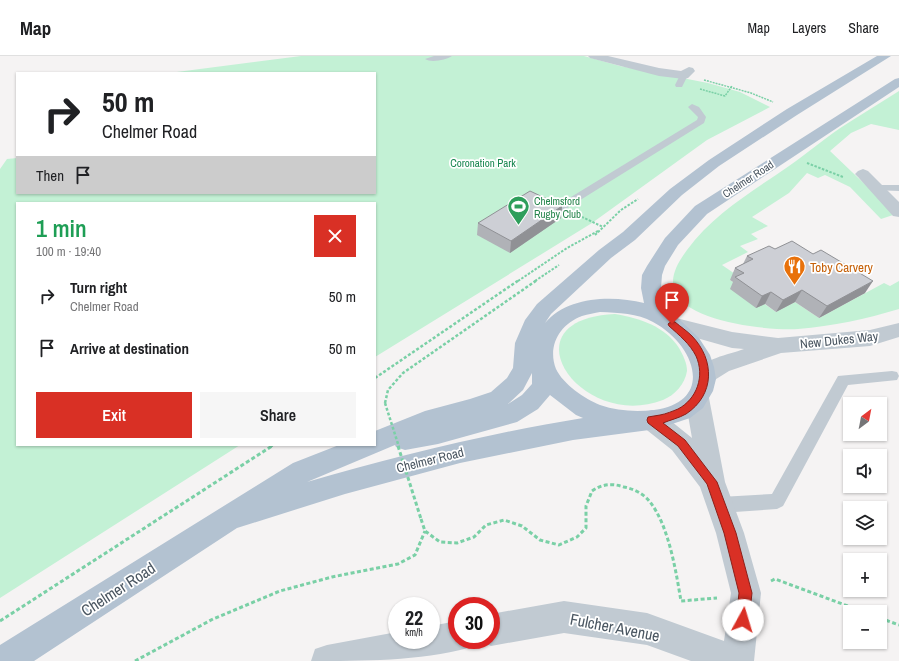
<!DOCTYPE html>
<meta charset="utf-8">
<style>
:root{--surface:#fff;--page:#f6f6f6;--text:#202124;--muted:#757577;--line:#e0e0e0;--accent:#d93025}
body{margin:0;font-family:"Archivo Narrow",sans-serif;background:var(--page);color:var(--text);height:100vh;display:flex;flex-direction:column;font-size:15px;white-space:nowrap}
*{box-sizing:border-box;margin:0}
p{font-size:13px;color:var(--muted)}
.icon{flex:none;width:22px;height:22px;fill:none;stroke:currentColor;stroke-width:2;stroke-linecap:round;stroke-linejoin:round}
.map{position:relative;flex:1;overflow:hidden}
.panel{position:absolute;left:16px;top:146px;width:360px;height:244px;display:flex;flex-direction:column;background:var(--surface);border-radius:0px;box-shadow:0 1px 3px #0004}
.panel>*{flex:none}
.hud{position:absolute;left:16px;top:16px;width:360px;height:122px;border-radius:0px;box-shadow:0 1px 3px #0004;background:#fff;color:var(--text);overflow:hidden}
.needle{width:26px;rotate:32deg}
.fabs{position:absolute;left:843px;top:341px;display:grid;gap:8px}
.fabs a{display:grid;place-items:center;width:44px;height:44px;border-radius:0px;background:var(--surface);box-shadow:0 1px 3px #0004;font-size:20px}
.speed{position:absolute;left:388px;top:541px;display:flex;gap:8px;font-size:20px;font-weight:700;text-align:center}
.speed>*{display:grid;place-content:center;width:52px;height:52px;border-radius:50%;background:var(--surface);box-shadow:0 1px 3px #0004;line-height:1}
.speed small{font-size:10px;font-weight:400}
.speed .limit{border:6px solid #d22;background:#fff;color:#111}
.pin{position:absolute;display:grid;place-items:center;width:34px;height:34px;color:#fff;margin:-41px -17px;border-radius:50% 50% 50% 0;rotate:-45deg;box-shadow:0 0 4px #0007}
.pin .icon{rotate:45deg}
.me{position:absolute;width:44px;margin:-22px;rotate:6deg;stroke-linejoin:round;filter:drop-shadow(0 0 3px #0008)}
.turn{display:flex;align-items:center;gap:14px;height:84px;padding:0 20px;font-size:18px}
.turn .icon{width:52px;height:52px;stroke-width:2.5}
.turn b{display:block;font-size:28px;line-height:34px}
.then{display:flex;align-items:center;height:38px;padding:0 20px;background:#0003;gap:8px;font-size:15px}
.round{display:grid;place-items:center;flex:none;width:42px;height:42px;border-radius:0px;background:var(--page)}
.summary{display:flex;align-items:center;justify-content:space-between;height:68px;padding:0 20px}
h1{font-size:24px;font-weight:600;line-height:30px;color:#1e9e55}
.button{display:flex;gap:8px;margin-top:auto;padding:8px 20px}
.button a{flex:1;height:46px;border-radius:0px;background:var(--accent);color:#fff;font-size:16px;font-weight:600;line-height:46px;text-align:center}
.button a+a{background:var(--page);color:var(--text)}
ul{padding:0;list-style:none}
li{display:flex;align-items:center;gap:12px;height:52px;padding:0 20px}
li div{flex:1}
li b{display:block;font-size:15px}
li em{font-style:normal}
header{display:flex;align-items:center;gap:24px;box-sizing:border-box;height:56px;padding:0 20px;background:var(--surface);border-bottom:1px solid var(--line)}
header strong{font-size:19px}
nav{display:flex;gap:22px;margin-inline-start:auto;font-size:14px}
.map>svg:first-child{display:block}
.green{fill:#c3f1d5}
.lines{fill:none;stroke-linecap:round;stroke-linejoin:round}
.path-far3{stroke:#7ad0a6;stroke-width:1.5;stroke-dasharray:2 1;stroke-linecap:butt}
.path-far2{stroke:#7ad0a6;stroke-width:2;stroke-dasharray:2.5 1.5;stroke-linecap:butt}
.path-far1{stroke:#7ad0a6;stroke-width:2.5;stroke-dasharray:3 2;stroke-linecap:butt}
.path{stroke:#7ad0a6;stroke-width:3;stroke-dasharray:4 2.5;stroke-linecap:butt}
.service{fill:#c1cad2;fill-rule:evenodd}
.minor{fill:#c1cad2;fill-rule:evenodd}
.primary{fill:#b3c2d1;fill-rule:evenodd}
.path-bridge-far1{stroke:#7ad0a6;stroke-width:2.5;stroke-dasharray:3 2;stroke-linecap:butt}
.path-bridge{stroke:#7ad0a6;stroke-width:3;stroke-dasharray:4 2.5;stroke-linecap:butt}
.wall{fill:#b0b2b7}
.shaded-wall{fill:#909195}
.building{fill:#cdcfd5;stroke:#909195}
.route{fill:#d93025;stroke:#8d1f18}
.labels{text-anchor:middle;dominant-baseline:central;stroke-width:3.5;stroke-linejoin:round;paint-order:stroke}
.far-park-label{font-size:11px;fill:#17864f;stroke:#fff}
.far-street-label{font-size:11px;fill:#4a5661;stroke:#fff}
.far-leisure-label{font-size:11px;fill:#27864d;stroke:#fff;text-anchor:start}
.food-label{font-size:13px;fill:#c56008;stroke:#fff;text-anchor:start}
.street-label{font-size:13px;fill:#4a5661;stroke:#fff}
.near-street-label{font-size:16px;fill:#4a5661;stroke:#fff}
</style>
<header>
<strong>Map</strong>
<nav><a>Map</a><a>Layers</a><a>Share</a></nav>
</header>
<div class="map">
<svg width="899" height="605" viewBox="0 0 899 605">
<rect width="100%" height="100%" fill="#f5f3f3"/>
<g class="green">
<polygon points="301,0 584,0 620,10 708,27 740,36 770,51 707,84 592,167 375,301 375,147 17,147 17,389 240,389 0,542 0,113 7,103 17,102 17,137 375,137 375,17 169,17"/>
<path d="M899 35V74L871 68 851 77 830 95 896 158 881 163 850 131 825 119 818 122 807 117 789 137 752 161 768 170 751 178 758 183 740 190 748 196 722 209 738 220 730 224 776 256 795 246 819 262 884 227 890 230 899 225V253C866 263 833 270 798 273 770 275 683 266 674 233 670 219 679 205 687 194 713 158 753 135 789 110 809 96 827 80 848 67 865 56 882 46 899 35Z"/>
<path d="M615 258C639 262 665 270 679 292 683 299 687 307 687 315 685 328 675 339 663 344 580 376 503 263 615 258Z"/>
</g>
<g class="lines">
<g class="path-far3">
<polyline points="704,24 751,37 773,46"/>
<polyline points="700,33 725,40 732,30"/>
</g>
<g class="path-far2">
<polyline points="807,107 843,121"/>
<polyline points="578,159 603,171"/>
<polyline points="595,179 621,154 638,143"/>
<polyline points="518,225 567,192 598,175"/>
<polyline points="535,225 559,209"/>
</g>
<g class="path-far1">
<polyline points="375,322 519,224"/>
<polyline points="385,347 388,334 403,317 537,224"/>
<polyline points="270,391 273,389"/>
</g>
<g class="path">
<path d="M421 463 425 475 440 486 457 487 474 481 486 469 504 464 522 470 540 484 559 489 577 481 586 472V450L592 435C602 428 612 427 624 431 634 433 644 438 650 446 669 470 676 516 681 545L717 542"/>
<polyline points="771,525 775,523 864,556"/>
<polyline points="880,562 899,569"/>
<polyline points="0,565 272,390"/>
<polyline points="135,605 213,563 280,535 332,521 398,508 415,499 425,475"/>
</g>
<g class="service">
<path d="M434 0H452C446 4 431 7 425 3Z"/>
<polygon points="681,17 687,17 688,19 682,31 676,31 675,29"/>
<polygon points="692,48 699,51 706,61 704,67 561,156 553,156 552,154 553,152 697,64 698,61 688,51"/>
<polygon points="876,129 899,129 899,135 872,134 871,132 872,130"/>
<polygon points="892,315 897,316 899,320 897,324 848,329 783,450 777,453 720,457 714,455 711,449 714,443 720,441 772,438 838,320"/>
</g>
<g class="minor">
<polygon points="588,0 608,0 659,12 681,15 689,11 693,12 695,15 688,22 684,23 659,20 590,2"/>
<polygon points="863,113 868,115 899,146 899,161 893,160 858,121 855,118 858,115"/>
<path d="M672 261 732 276 778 282 870 274 899 267V281L870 290 781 297 729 315 713 325 705 327 697 325 694 319C703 302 728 299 744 293L732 292 665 273 662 268 665 263Z"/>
<polygon points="697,333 705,336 709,342 725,426 744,477 761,537 754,605 691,605 647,589 564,577 491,590 480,585 479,584 491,584 491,558 564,545 647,557 724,585 731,537 716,477 700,431 672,394 643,371 640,364 643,357 652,354 661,357 692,382 685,342 689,336"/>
<path d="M457 565V584H472L468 592C421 605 361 605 311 605L315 593 327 589 397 576V584H431V570Z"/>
</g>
<path class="primary" d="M877 0H891L797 59 719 110 682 139 635 184 611 202 551 258 545 267C567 240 613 239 644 247L641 232 642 219 647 210 665 182 695 150 895 23 899 22V31L707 158 678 189 665 210 662 219 661 232 665 255 679 263 699 282 710 299 714 311 716 323 713 335 703 352 690 362 657 373 573 384 460 407 345 438 237 472 34 605H0V589L293 407 339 389H375V375L425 355 470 343 491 336 507 322 513 312 515 287 525 264 537 248 599 194 623 176 670 133 709 104 787 53ZM600 256C619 257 637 257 653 266 695 288 716 346 654 354 636 356 617 355 600 349 585 343 563 328 556 313 547 290 560 268 582 260 588 258 595 257 600 256ZM532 317V328L522 339 508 348 523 334ZM550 339 576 359 583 362C490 377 398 400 307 426L395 389 396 391 405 394 438 388 517 366 538 353Z"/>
<polyline class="path-bridge-far1" points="385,347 399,391"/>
<polyline class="path-bridge" points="398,390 421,463"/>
</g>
<g class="wall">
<polygon points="562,150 561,162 510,197 477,179 478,167"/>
<polygon points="775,193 865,237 819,262 795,246 776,256 765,248 756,252 730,233 733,226 730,224 735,212 743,208 747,200"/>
</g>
<g class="shaded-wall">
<polygon points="562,150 561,162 510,197 511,185"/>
<polygon points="873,225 865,237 819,262 827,250"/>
<polygon points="802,234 795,246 776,256 783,244"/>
<polygon points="771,236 765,248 756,252 762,240"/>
</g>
<g class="building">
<polygon points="530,135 562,150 511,185 478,167"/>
<polygon points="792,185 813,198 821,194 873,225 827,250 802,234 783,244 771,236 762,240 735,221 744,217 735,212 753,203 747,200 769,190 775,193"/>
</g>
<path class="route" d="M672 265 675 266C681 271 687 275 692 280 715 304 715 339 686 358 679 362 670 364 663 367L685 384 717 426 736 477 752 537 749 564 747 569 743 571 738 569 736 564 739 537 724 477 707 428 678 390 648 367 647 364 648 361C652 360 656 360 660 359 666 358 673 355 678 353 697 343 705 320 696 300 690 288 679 279 669 270L668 268Z"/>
<defs>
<symbol id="stadium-pin" viewBox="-11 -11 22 30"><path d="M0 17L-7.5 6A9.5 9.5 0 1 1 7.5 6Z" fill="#2e9e5b" stroke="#fff"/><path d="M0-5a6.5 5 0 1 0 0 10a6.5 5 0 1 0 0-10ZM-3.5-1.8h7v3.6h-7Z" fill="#fff"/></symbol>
<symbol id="restaurant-pin" viewBox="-11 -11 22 30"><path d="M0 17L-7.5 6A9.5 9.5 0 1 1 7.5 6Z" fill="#e8710a" stroke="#fff"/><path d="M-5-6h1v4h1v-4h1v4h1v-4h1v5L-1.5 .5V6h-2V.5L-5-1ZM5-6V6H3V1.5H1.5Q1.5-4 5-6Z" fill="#fff"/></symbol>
</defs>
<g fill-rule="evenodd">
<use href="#stadium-pin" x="506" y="138" width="25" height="34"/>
<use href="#restaurant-pin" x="782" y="198" width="25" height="34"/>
</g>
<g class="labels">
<g class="far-park-label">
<text x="483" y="107">Coronation Park</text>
</g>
<g class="far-street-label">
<text transform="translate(748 123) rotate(-33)">Chelmer Road</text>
</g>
<g class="far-leisure-label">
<text x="534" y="145">Chelmsford<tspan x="534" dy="13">Rugby Club</tspan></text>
</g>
<g class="food-label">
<text x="810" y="211">Toby Carvery</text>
</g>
<g class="street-label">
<text transform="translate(839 284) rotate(-6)">New Dukes Way</text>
<text transform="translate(430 404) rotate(-14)">Chelmer Road</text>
</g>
<g class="near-street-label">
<text transform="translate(118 533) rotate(-33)">Chelmer Road</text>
<text transform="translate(615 571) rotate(11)">Fulcher Avenue</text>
</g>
</g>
</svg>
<div class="fabs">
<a><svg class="needle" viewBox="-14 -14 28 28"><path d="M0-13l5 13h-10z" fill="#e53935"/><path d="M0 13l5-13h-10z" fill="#757577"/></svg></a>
<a><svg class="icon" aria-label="sound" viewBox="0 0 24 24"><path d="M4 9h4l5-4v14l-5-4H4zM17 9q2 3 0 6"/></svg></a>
<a><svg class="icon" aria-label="layers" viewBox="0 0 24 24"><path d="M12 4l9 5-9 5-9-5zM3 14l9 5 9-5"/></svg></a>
<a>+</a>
<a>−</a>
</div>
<div class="speed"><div>22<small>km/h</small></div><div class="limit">30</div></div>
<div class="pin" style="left:672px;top:268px;background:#d93025"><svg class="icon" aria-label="arrive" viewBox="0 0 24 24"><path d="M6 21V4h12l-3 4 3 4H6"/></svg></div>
<svg class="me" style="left:743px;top:564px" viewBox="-20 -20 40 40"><circle r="19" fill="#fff"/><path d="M0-13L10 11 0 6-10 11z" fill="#d93025"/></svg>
<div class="hud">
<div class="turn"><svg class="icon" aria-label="right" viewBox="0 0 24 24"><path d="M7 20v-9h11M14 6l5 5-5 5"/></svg><div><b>50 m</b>Chelmer Road</div></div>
<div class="then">Then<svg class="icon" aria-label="arrive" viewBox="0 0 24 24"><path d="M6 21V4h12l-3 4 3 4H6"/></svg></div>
</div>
<section class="panel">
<div class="summary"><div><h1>1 min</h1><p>100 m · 19:40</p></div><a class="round" style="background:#d93025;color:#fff"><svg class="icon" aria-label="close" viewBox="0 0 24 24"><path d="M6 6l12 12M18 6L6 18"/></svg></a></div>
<ul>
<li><svg class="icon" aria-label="right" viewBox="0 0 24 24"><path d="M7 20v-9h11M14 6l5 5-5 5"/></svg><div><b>Turn right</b><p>Chelmer Road</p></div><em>50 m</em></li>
<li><svg class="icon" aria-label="arrive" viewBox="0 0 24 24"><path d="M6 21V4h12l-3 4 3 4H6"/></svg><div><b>Arrive at destination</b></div><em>50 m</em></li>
</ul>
<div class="button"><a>Exit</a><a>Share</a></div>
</section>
</div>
